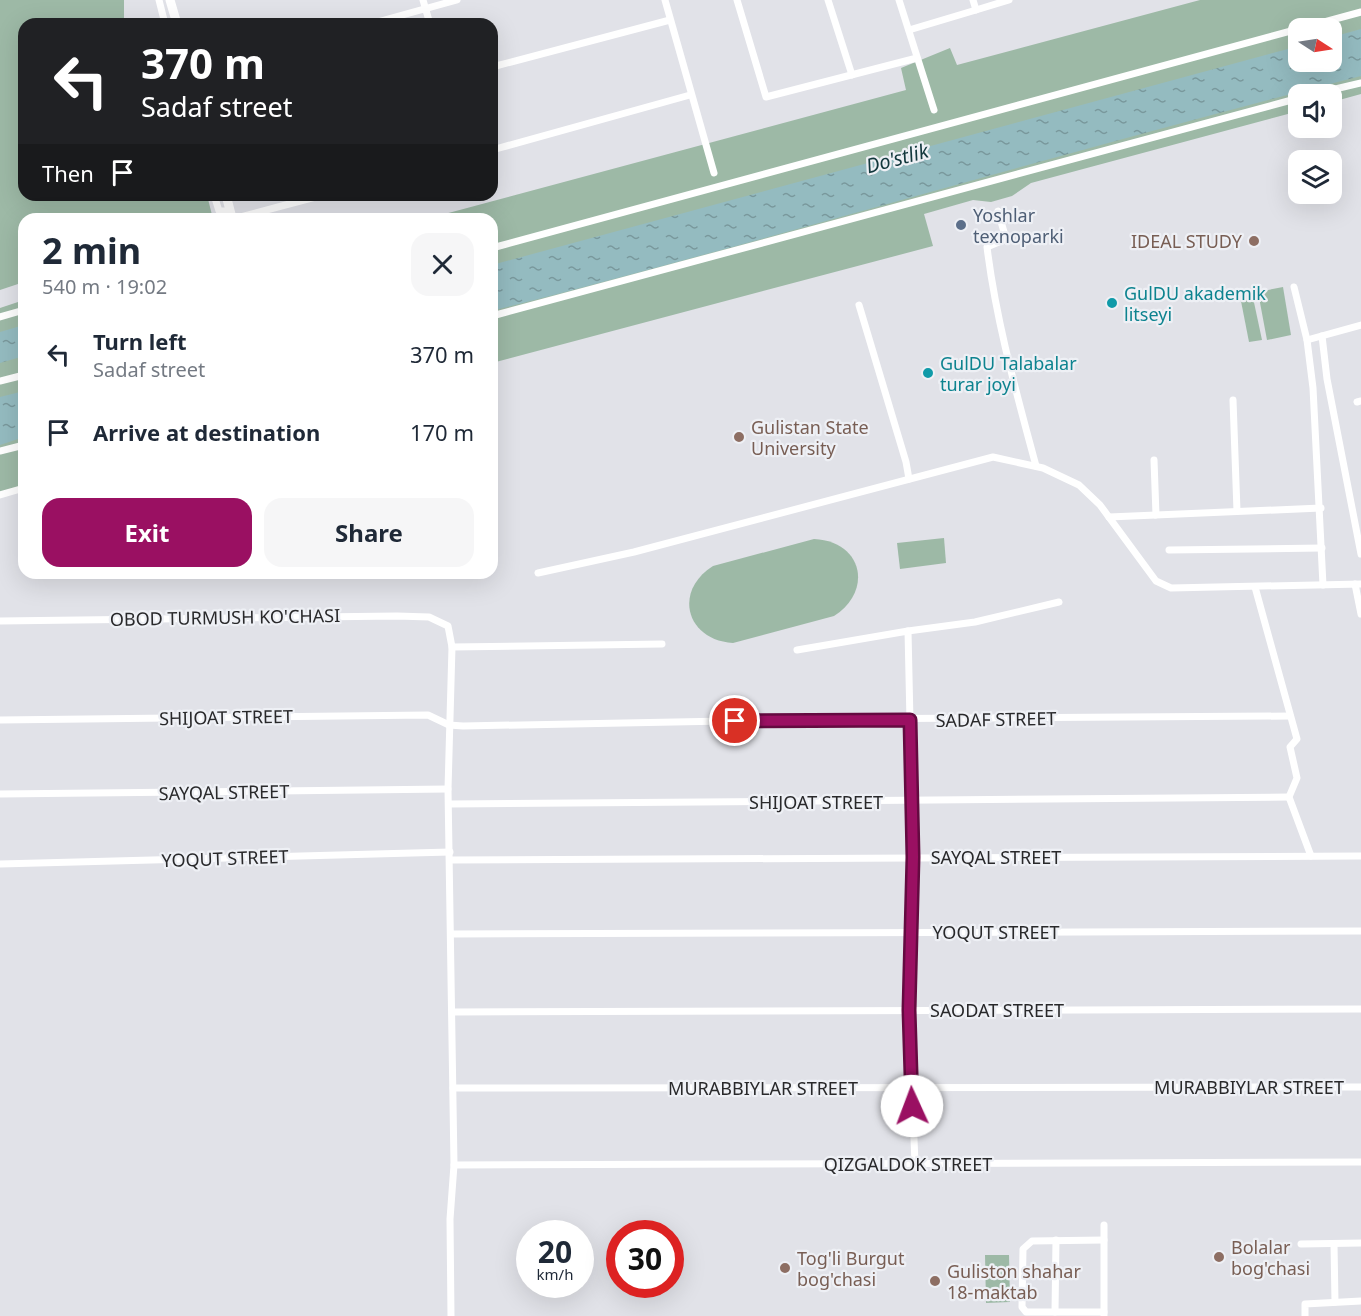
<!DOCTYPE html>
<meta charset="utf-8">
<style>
:root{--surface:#fff;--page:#f6f6f7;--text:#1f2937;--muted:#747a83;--accent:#9a1062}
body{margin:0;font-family:"Noto Sans",sans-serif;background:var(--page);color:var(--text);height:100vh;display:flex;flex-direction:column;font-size:22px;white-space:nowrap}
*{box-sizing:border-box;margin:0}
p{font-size:20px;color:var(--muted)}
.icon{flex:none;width:33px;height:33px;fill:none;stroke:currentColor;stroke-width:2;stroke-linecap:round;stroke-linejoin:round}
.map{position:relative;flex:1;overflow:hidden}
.details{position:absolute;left:18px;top:213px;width:480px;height:366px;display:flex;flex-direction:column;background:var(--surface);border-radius:18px;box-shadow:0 6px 24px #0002}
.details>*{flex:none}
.guide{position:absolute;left:18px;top:18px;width:480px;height:183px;border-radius:18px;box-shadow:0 6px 24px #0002;background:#202124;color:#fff;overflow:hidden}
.needle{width:39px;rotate:102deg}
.controls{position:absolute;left:1288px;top:18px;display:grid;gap:12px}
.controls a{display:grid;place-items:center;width:54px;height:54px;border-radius:12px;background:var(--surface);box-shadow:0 6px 24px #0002;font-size:30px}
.speed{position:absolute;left:516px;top:1220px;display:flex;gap:12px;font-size:30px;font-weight:700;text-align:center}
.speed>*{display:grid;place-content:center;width:78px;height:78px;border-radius:50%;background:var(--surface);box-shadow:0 6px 24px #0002;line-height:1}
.speed small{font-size:15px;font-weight:400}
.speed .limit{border:9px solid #d22;background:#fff;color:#111}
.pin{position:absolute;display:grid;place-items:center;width:51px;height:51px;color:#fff;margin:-26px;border:3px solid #fff;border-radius:50%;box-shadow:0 2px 6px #0007}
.me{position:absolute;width:66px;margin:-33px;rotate:358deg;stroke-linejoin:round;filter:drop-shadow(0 0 4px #0008)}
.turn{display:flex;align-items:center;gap:21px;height:126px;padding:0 24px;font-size:27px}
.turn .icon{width:78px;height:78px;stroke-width:2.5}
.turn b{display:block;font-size:42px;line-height:51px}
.then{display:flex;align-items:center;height:57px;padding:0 24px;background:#0003;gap:12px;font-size:22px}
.round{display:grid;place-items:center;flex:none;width:63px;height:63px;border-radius:18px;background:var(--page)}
.headline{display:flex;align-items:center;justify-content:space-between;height:102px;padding:0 24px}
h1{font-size:36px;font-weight:700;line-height:45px}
.button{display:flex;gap:12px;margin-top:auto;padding:12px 24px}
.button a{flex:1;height:69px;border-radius:18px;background:var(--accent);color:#fff;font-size:24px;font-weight:700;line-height:69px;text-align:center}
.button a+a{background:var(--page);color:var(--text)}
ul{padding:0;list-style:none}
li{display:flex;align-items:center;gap:18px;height:78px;padding:0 24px}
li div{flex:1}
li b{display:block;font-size:22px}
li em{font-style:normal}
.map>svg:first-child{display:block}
.green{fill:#9db9a6;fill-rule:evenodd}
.water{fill:url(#water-ripples)}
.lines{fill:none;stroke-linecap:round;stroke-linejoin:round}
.street{stroke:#fff;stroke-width:7}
.secondary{stroke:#fff;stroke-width:9}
.route-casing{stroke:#640a40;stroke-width:15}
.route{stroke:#9a1062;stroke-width:10}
.service-dot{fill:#5c6f8a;stroke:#eef0f5;stroke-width:2}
.education-dot{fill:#8d6e63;stroke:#eef0f5;stroke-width:2}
.culture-dot{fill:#0f9aa8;stroke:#eef0f5;stroke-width:2}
.labels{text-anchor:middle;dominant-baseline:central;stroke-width:4.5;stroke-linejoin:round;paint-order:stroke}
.service-label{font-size:18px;fill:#4e5e75;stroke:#eef0f5;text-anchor:start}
.education-label{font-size:18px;fill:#785e54;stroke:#eef0f5;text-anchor:start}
.culture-label{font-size:18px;fill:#0d838f;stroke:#eef0f5;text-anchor:start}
.street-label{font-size:18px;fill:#29292b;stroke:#eef0f5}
.water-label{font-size:20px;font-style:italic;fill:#11373c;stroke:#eef0f5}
</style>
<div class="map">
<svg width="1361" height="1316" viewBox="0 0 1361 1316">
<defs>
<pattern id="water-ripples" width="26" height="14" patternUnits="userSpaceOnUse" patternTransform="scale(1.5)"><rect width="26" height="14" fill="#94bbc0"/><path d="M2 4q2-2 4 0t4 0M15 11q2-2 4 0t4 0" fill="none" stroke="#79989c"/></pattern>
</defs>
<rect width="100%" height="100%" fill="#e1e2e8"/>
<g class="green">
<polygon points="0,0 124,0 124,18 153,24 24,24 24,195 207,195 213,219 24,219 24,282 0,290"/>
<path d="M1200 0H1361V94L1332 102V94H1299V111L1031 183 1012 196 991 202 973 200 924 214 933 246 492 363V219H426L906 90 901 68 950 48 957 65ZM1299 28H1332V62H1299Z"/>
<polygon points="1283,287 1291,335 1267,340 1258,292"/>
<polygon points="1252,293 1262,340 1249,342 1240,296"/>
<polygon points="24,300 24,488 0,494 0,308"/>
<polygon points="944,538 946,563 900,569 897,543"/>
<path d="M814 539C862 541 874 590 834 616L733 643C686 640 673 591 713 566Z"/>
<polygon points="985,1255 1009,1255 1010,1302 986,1303"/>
</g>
<g class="water">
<path d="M1361 29V76C1070 150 783 236 492 311V265L1299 46V62H1332V37Z"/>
<polygon points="24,325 24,356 0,363 0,332"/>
<polygon points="24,391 24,437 0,445 0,397"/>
</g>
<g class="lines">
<g class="street">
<polyline points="159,0 165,24"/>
<polyline points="423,0 430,24"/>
<polyline points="665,0 714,173"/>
<polyline points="737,0 766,97 917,58"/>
<polyline points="828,0 852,75"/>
<polyline points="899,0 934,110"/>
<polyline points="976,10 1009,0"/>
<polyline points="370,24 457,0"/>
<polyline points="909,30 976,10 973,0"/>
<polyline points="492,67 670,20"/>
<polyline points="1314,94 1361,83"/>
<polyline points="492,150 690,95"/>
<polyline points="214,195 219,211 230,211"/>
<path d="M998 211 1006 239 987 247C996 321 1017 395 1036 466"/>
<polyline points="233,219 323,195"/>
<polyline points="492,248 1361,12"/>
<polyline points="1294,287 1307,340"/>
<polyline points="859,305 906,462 909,479"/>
<polyline points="492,316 1299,98"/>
<polyline points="0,317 24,310"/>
<polyline points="1322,336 1327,379 1361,554"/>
<polyline points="0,381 24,375"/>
<polyline points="1233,400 1237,511"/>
<polyline points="1357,402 1361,401"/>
<polyline points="0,451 24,445"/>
<polyline points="1154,460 1156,515"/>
<polyline points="0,495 24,488"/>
<polyline points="1109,517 1321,508"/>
<polyline points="1169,550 1322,548"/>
<polyline points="538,573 634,552 993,457 1043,468 1079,485 1100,505 1156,581 1171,588 1361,584"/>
<polyline points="1355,584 1361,614"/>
<polyline points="1323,585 1313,388 1307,340 1361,325"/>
<polyline points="1255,587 1297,739 1290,747 1297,778 1289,797 1311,856"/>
<polyline points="0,621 397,616 429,617 448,626 452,647 448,789 454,1165 450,1219 451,1316"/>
<polyline points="908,631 975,622 1059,602"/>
<polyline points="452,647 662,644"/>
<polyline points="797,650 908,631 913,857 909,1010 915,1164"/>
<polyline points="0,720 428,715 449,725 463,726 830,719 1290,716"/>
<polyline points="0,794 448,789"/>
<polyline points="450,804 1289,797"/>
<polyline points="450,860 1361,856"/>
<polyline points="0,864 450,852"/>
<polyline points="452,934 1361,931"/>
<polyline points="453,1012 1361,1009"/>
<polyline points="453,1088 1361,1087"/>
<polyline points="454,1165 1361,1162"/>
<polyline points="1301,1244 1361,1243"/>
<polyline points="1334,1244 1335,1302"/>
<polyline points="1055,1312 1056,1240"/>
<polyline points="1104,1312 1026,1312 1022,1307 1023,1249 1032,1241 1104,1240"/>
<polyline points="1104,1315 1104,1225"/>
<polyline points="1305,1316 1305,1304 1361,1301"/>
</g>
<g class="secondary">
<polyline points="170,0 177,24"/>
<polyline points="226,195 232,218"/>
</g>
</g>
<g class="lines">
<defs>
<polyline id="route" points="735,721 910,720 913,857 909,1010 912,1106"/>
</defs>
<use href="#route" class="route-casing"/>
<use href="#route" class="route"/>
</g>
<circle class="service-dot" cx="961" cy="225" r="6"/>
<g class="education-dot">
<circle cx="1254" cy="241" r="6"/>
<circle cx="739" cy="437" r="6"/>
<circle cx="1219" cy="1257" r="6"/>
<circle cx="785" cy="1268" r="6"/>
<circle cx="935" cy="1281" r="6"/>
</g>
<g class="culture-dot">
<circle cx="1112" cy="303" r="6"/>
<circle cx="928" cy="373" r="6"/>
</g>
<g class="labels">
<g class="service-label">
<text x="973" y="215">Yoshlar<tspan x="973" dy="21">texnoparki</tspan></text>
</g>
<g class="education-label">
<text x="1242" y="241" text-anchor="end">IDEAL STUDY</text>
<text x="751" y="427">Gulistan State<tspan x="751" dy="21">University</tspan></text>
<text x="1231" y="1247">Bolalar<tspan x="1231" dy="21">bog'chasi</tspan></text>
<text x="797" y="1258">Tog'li Burgut<tspan x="797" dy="21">bog'chasi</tspan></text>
<text x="947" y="1271">Guliston shahar<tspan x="947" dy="21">18-maktab</tspan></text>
</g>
<g class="culture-label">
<text x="1124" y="293">GulDU akademik<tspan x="1124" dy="21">litseyi</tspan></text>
<text x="940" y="363">GulDU Talabalar<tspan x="940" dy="21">turar joyi</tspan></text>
</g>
<g class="street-label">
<text transform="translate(225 617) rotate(-1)">OBOD TURMUSH KO'CHASI</text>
<text transform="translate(226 717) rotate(-1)">SHIJOAT STREET</text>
<text transform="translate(996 719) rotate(-1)">SADAF STREET</text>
<text transform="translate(224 792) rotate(-1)">SAYQAL STREET</text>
<text x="816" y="802">SHIJOAT STREET</text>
<text x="996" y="857">SAYQAL STREET</text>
<text transform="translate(225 858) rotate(-2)">YOQUT STREET</text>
<text x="996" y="932">YOQUT STREET</text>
<text x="997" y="1010">SAODAT STREET</text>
<text x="1249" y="1087">MURABBIYLAR STREET</text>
<text x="763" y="1088">MURABBIYLAR STREET</text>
<text x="908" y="1164">QIZGALDOK STREET</text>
</g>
<g class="water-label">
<text transform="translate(897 158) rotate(-15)">Do'stlik</text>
</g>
</g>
</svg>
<div class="controls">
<a><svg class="needle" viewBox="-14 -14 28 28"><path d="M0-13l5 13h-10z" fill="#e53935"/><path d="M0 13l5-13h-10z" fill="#747a83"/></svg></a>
<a><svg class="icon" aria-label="sound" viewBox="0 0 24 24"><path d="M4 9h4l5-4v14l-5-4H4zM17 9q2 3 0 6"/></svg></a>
<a><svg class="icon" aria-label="layers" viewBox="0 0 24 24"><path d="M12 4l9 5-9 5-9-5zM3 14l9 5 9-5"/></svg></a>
</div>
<div class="speed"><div>20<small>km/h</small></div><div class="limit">30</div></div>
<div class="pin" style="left:735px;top:721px;background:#d93025"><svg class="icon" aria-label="arrive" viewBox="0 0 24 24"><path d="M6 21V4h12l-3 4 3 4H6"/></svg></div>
<svg class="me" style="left:912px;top:1106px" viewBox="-20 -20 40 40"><circle r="19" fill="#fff"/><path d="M0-13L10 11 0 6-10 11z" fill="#9a1062"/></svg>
<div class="guide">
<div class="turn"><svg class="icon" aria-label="left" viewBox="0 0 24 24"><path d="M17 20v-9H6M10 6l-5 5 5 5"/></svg><div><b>370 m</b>Sadaf street</div></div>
<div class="then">Then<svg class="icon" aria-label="arrive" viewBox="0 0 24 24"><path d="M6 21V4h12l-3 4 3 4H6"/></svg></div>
</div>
<section class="details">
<div class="headline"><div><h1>2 min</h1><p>540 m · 19:02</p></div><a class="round"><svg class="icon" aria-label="close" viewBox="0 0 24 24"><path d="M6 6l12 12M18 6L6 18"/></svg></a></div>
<ul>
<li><svg class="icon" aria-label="left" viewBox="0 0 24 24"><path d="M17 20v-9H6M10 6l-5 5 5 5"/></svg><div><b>Turn left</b><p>Sadaf street</p></div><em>370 m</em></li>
<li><svg class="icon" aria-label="arrive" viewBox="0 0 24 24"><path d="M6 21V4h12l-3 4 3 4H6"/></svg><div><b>Arrive at destination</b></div><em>170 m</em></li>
</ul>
<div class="button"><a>Exit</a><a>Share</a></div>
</section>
</div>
